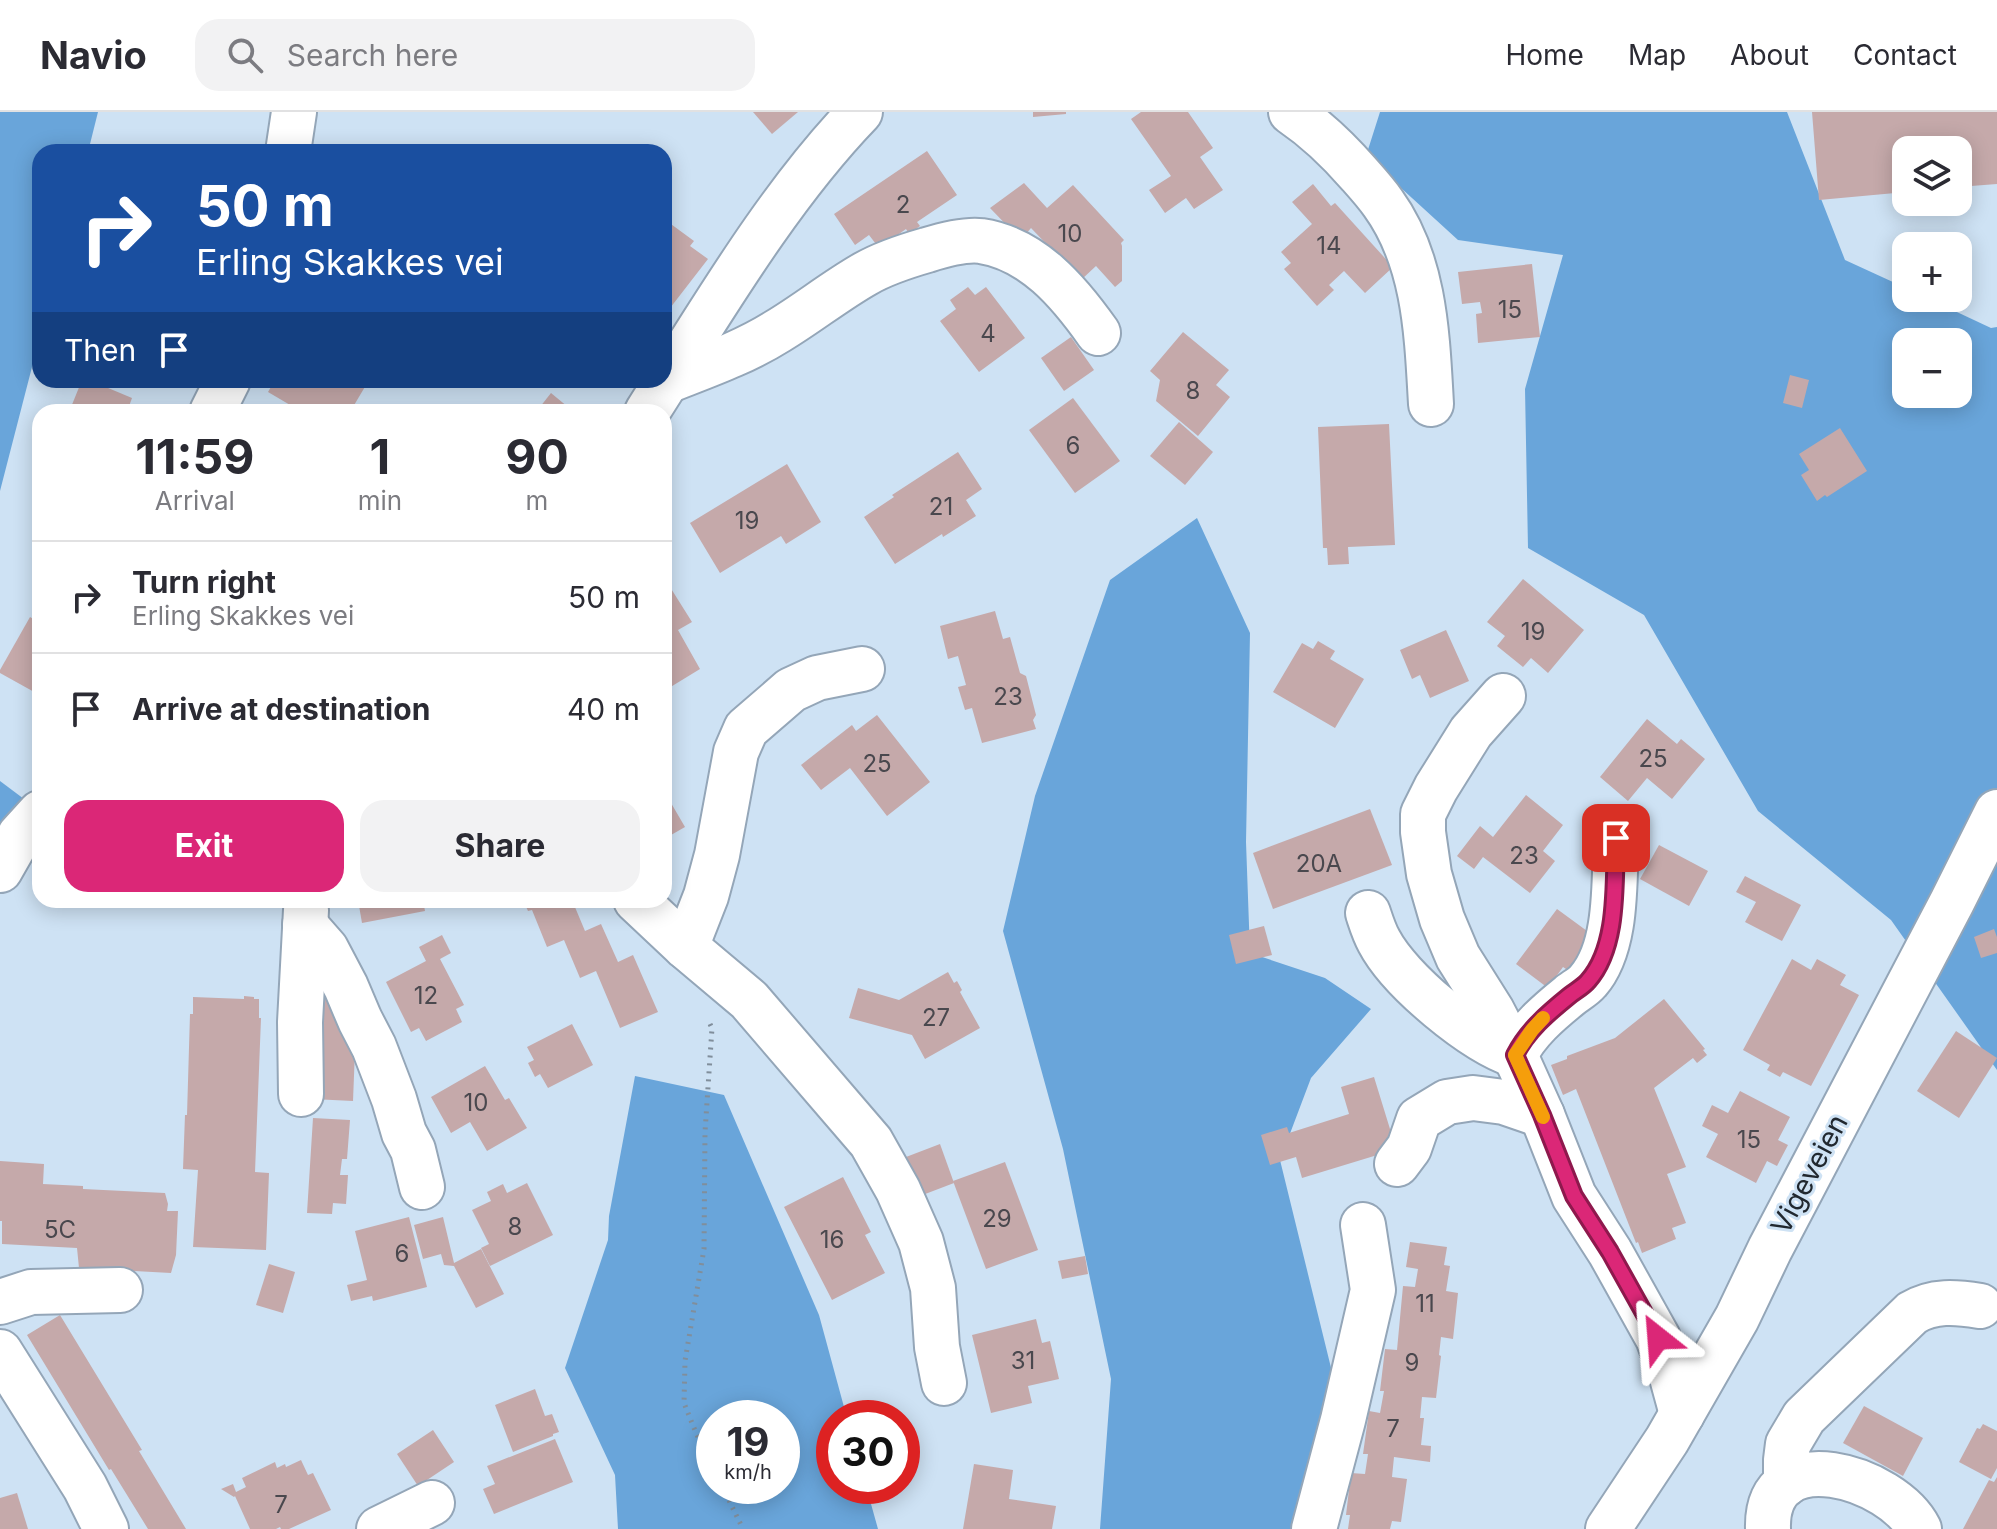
<!DOCTYPE html>
<meta charset="utf-8">
<style>
:root{--surface:#fff;--page:#f2f2f3;--text:#2b2b33;--muted:#7c7c81;--line:#e1e1e2;--accent:#db2777}
body{margin:0;font-family:Inter,sans-serif;background:var(--page);color:var(--text);height:100vh;display:flex;flex-direction:column;font-size:30px;white-space:nowrap}
*{box-sizing:border-box;margin:0}
p{font-size:26px;color:var(--muted)}
.icon{flex:none;width:44px;height:44px;fill:none;stroke:currentColor;stroke-width:2;stroke-linecap:round;stroke-linejoin:round}
.map{position:relative;flex:1;overflow:hidden}
.details{position:absolute;left:32px;top:292px;width:640px;height:504px;display:flex;flex-direction:column;background:var(--surface);border-radius:24px;box-shadow:0 4px 20px #0003}
.details>*{flex:none}
.top-card{position:absolute;left:32px;top:32px;width:640px;height:244px;border-radius:24px;box-shadow:0 4px 20px #0003;background:#1a4fa0;color:#fff;overflow:hidden}
.tools{position:absolute;left:1892px;top:24px;display:grid;gap:16px}
.tools a{display:grid;place-items:center;width:80px;height:80px;border-radius:16px;background:var(--surface);box-shadow:0 4px 20px #0003;font-size:40px}
.speed{position:absolute;left:696px;top:1288px;display:flex;gap:16px;font-size:40px;font-weight:700;text-align:center}
.speed>*{display:grid;place-content:center;width:104px;height:104px;border-radius:50%;background:var(--surface);box-shadow:0 4px 20px #0003;line-height:1}
.speed small{font-size:20px;font-weight:400}
.speed .limit{border:12px solid #d22;background:#fff;color:#111}
.pin{position:absolute;display:grid;place-items:center;width:68px;height:68px;color:#fff;margin:-34px;border-radius:16px;box-shadow:0 4px 12px #0006}
.me{position:absolute;width:88px;margin:-44px;rotate:332deg;stroke-linejoin:round;filter:drop-shadow(0 0 6px #0008)}
.turn{display:flex;align-items:center;gap:28px;height:168px;padding:0 32px;font-size:36px}
.turn .icon{width:104px;height:104px;stroke-width:2.5}
.turn b{display:block;font-size:56px;line-height:68px}
.then{display:flex;align-items:center;height:76px;padding:0 32px;background:#0003;gap:16px;font-size:30px}
.eta{display:flex;justify-content:space-evenly;align-items:center;height:136px;text-align:center}
.eta b{font-size:48px;font-weight:700;line-height:56px}
.button{display:flex;gap:16px;margin-top:auto;padding:16px 32px}
.button a{flex:1;height:92px;border-radius:24px;background:var(--accent);color:#fff;font-size:32px;font-weight:700;line-height:92px;text-align:center}
.button a+a{background:var(--page);color:var(--text)}
ul{padding:0;list-style:none}
li{display:flex;align-items:center;gap:24px;height:112px;padding:0 32px;border-top:2px solid var(--line)}
li div{flex:1}
li b{display:block;font-size:30px}
li em{font-style:normal}
header{display:flex;align-items:center;gap:48px;box-sizing:border-box;height:112px;padding:0 40px;background:var(--surface);border-bottom:2px solid var(--line)}
header strong{font-size:38px}
nav{display:flex;gap:44px;margin-inline-start:auto;font-size:28px}
.search{width:560px;height:72px;background:var(--page);display:flex;align-items:center;gap:20px;box-sizing:border-box;padding:0 28px;border-radius:24px;color:var(--muted);font-size:30px}
.map>svg:first-child{display:block}
.forest{fill:#69a5da;fill-rule:evenodd}
.building{fill:#c5a9aa}
.lines{fill:none;stroke-linecap:round;stroke-linejoin:round}
.minor-casing{stroke:#94a6b8;stroke-width:48}
.path{stroke:#808e9b;stroke-width:5;stroke-dasharray:2 6;stroke-linecap:butt}
.minor{stroke:#fff;stroke-width:44}
.route-casing{stroke:#8e194d;stroke-width:20}
.route{stroke:#db2777;stroke-width:14}
.slow{stroke:#f59e0b;stroke-width:14}
.labels{text-anchor:middle;dominant-baseline:central;stroke-width:6;stroke-linejoin:round;paint-order:stroke}
.number-label{font-size:24px;fill:#4a484e}
.street-label{font-size:28px;fill:#21282f;stroke:#cee2f4}
</style>
<header>
<strong>Navio</strong>
<div class="search"><svg class="icon" aria-label="search" viewBox="0 0 24 24"><circle cx="10" cy="10" r="6"/><path d="M15 15l6 6"/></svg>Search here</div>
<nav><a>Home</a><a>Map</a><a>About</a><a>Contact</a></nav>
</header>
<div class="map">
<svg width="1997" height="1417" viewBox="0 0 1997 1417">
<rect width="100%" height="100%" fill="#cee2f4"/>
<g class="forest">
<polygon points="0,0 98,0 88,40 40,40 40,224 0,379"/>
<path d="M1380 0H1787L1845 148 1906 176V186H1927L1991 216 1997 215V958L1891 808 1758 699 1644 503 1528 436 1525 277 1563 143 1458 128 1366 44ZM1906 230H1958V282H1906Z"/>
<polygon points="1197,406 1250,521 1246,730 1250,841 1325,866 1371,897 1311,966 1280,1048 1335,1272 1317,1417 1100,1417 1111,1267 1063,1037 1003,819 1035,684 1110,468"/>
<polygon points="0,669 24,687 0,746"/>
<path d="M635 964 724 983 819 1203 847 1306H834V1374H866L878 1417H618L615 1363 565 1256 608 1128 609 1104ZM782 1306V1374H714V1306Z"/>
</g>
<g class="building">
<polygon points="753,0 798,0 772,22"/>
<polygon points="1033,0 1066,0 1066,2 1033,5"/>
<polygon points="1141,0 1188,0 1213,36 1200,45 1223,78 1194,97 1186,86 1165,101 1149,78 1171,64 1131,7"/>
<polygon points="1812,0 1997,0 1997,72 1958,75 1958,38 1906,38 1906,80 1819,88"/>
<polygon points="927,39 957,83 917,110 920,114 909,122 906,117 879,136 869,123 855,133 834,102"/>
<polygon points="1024,71 1047,96 1073,73 1124,128 1121,131 1122,134 1122,169 1115,175 1096,154 1081,168 1031,116 1021,128 990,96"/>
<polygon points="1313,72 1331,94 1335,91 1393,155 1365,181 1344,159 1329,173 1334,178 1317,194 1284,157 1291,151 1281,140 1312,112 1292,90"/>
<polygon points="664,107 694,129 690,134 708,147 667,200 664,197"/>
<polygon points="1532,152 1540,225 1478,231 1476,202 1482,201 1480,190 1462,192 1458,160"/>
<polygon points="968,175 975,183 986,175 1025,226 979,260 940,209 956,197 950,188"/>
<polygon points="1183,220 1229,258 1216,273 1230,285 1198,324 1156,289 1160,268 1150,259"/>
<polygon points="1071,225 1094,258 1064,279 1041,246"/>
<polygon points="1790,263 1809,268 1802,296 1783,291"/>
<polygon points="82,268 89,268 132,286 127,300 69,300"/>
<polygon points="275,268 369,268 350,300 315,300 310,297 309,300 302,300 268,280"/>
<polygon points="551,281 574,300 536,300"/>
<polygon points="1073,286 1120,349 1075,381 1029,318"/>
<polygon points="1179,310 1213,340 1185,373 1150,344"/>
<polygon points="1389,312 1395,433 1348,435 1349,452 1328,453 1327,436 1323,436 1318,315"/>
<polygon points="1840,316 1867,359 1827,385 1825,383 1817,389 1801,363 1809,358 1799,342"/>
<polygon points="958,340 982,377 966,388 976,404 943,425 942,422 895,452 864,405 894,385 892,383"/>
<polygon points="787,352 821,410 786,432 781,424 720,461 690,411"/>
<polygon points="1523,467 1584,518 1548,561 1531,546 1523,555 1497,534 1505,524 1487,510"/>
<polygon points="670,475 692,510 678,518 700,557 664,579 664,478"/>
<polygon points="995,499 1003,527 1010,525 1020,561 1026,564 1036,603 1033,608 1036,617 982,631 972,596 965,598 958,575 966,573 958,544 948,547 940,514"/>
<polygon points="30,505 40,511 40,575 36,581 0,561 0,558"/>
<polygon points="1446,518 1469,569 1430,586 1420,563 1412,567 1400,538"/>
<polygon points="1318,529 1335,539 1330,547 1364,567 1335,616 1273,580 1302,531 1313,537"/>
<polygon points="877,603 930,670 887,704 850,656 821,678 801,653 852,613 856,619"/>
<polygon points="1647,607 1677,632 1681,627 1705,647 1672,687 1647,666 1628,689 1600,665"/>
<polygon points="664,679 685,715 664,727"/>
<polygon points="1526,683 1563,713 1543,739 1555,749 1530,781 1483,745 1474,757 1457,744 1480,714 1493,725"/>
<polygon points="1370,697 1392,753 1273,797 1253,741"/>
<polygon points="1659,733 1708,759 1689,794 1640,767"/>
<polygon points="1745,764 1801,793 1782,829 1745,810 1756,790 1736,780"/>
<polygon points="358,788 423,788 425,799 362,811"/>
<polygon points="523,788 572,788 585,819 601,812 618,850 633,843 658,900 620,916 596,859 580,866 564,828 547,835 532,798 528,799"/>
<polygon points="1557,797 1598,827 1572,861 1563,855 1548,876 1516,852"/>
<polygon points="1264,814 1272,843 1236,852 1229,823"/>
<polygon points="1994,817 1997,825 1997,841 1981,846 1974,825"/>
<polygon points="442,823 451,841 440,847 464,893 456,897 462,910 426,929 419,916 411,920 386,870 426,849 419,835"/>
<polygon points="1792,847 1811,858 1817,847 1846,863 1840,873 1859,883 1811,974 1783,960 1780,965 1767,958 1770,953 1743,938"/>
<polygon points="948,860 954,871 957,869 962,878 960,880 980,916 925,947 912,923 849,906 858,876 899,888"/>
<polygon points="244,884 254,885 254,887 259,887 259,906 261,906 255,1060 269,1061 266,1138 193,1135 198,1058 183,1057 185,1003 187,1003 190,902 193,902 193,885 244,887"/>
<polygon points="316,887 328,887 355,938 353,989 312,987"/>
<polygon points="1664,887 1705,937 1703,938 1707,943 1697,951 1693,946 1654,976 1686,1055 1667,1062 1686,1111 1672,1116 1676,1127 1642,1141 1638,1130 1636,1131 1576,977 1563,983 1551,953 1567,947 1567,944 1615,926"/>
<polygon points="572,912 593,953 548,976 540,962 535,965 528,951 534,948 527,935"/>
<polygon points="1956,919 1997,946 1959,1006 1917,979"/>
<polygon points="485,954 505,988 509,986 527,1016 487,1039 470,1010 451,1021 431,985"/>
<polygon points="1374,965 1390,1017 1394,1016 1397,1037 1302,1066 1296,1045 1270,1053 1261,1023 1287,1015 1289,1021 1349,1002 1341,975"/>
<polygon points="1740,979 1790,1005 1778,1028 1788,1033 1777,1054 1767,1049 1756,1071 1706,1045 1718,1022 1702,1014 1712,993 1728,1001"/>
<polygon points="313,1006 350,1008 347,1047 342,1047 340,1063 348,1063 346,1092 333,1091 332,1102 307,1101"/>
<polygon points="940,1032 954,1071 920,1084 906,1045"/>
<polygon points="0,1049 44,1052 43,1072 83,1074 83,1077 165,1081 168,1092 167,1099 178,1099 176,1143 171,1161 79,1156 77,1136 2,1132 2,1109 0,1109"/>
<polygon points="1005,1050 1038,1138 986,1157 953,1069"/>
<polygon points="843,1065 871,1120 865,1123 885,1161 832,1188 784,1095"/>
<polygon points="527,1071 553,1123 490,1154 481,1136 489,1132 472,1098 491,1089 487,1080 503,1072 507,1081"/>
<polygon points="409,1105 427,1175 373,1189 372,1184 351,1189 347,1173 367,1168 355,1119"/>
<polygon points="443,1105 454,1151 481,1137 504,1182 476,1196 454,1154 444,1153 441,1142 423,1147 414,1113"/>
<polygon points="1410,1130 1447,1135 1444,1153 1450,1154 1446,1179 1458,1181 1453,1227 1441,1225 1439,1243 1441,1244 1436,1286 1422,1285 1420,1306 1424,1306 1421,1333 1431,1334 1430,1350 1394,1345 1392,1365 1407,1367 1401,1410 1392,1409 1390,1417 1348,1417 1350,1403 1346,1403 1351,1361 1365,1362 1368,1342 1363,1342 1369,1299 1380,1301 1384,1279 1380,1279 1385,1237 1397,1238 1403,1174 1415,1175 1418,1157 1406,1155"/>
<polygon points="1085,1144 1088,1162 1062,1167 1058,1149"/>
<polygon points="269,1152 295,1160 283,1201 256,1193"/>
<polygon points="60,1203 142,1338 139,1339 186,1417 148,1417 111,1357 109,1358 27,1223"/>
<polygon points="1036,1207 1042,1231 1050,1229 1059,1267 1028,1274 1032,1291 991,1301 972,1223"/>
<polygon points="535,1277 545,1304 552,1302 559,1320 553,1322 553,1324 513,1340 495,1293"/>
<polygon points="1864,1294 1923,1326 1903,1364 1843,1331"/>
<polygon points="1983,1312 1997,1319 1997,1356 1991,1367 1959,1350 1977,1316 1980,1317"/>
<polygon points="433,1318 454,1350 418,1374 397,1342"/>
<polygon points="555,1327 573,1370 494,1402 483,1377 495,1372 487,1354"/>
<polygon points="301,1348 308,1363 313,1361 331,1398 289,1417 281,1417 280,1415 276,1417 250,1417 235,1384 234,1385 221,1377 233,1372 236,1380 246,1375 242,1366 275,1350 277,1356 285,1352 286,1355"/>
<polygon points="974,1352 1013,1358 1009,1387 1056,1394 1052,1417 963,1417"/>
<polygon points="1997,1365 1997,1417 1963,1417 1989,1368 1994,1370"/>
<polygon points="17,1381 28,1417 0,1417 0,1386"/>
</g>
<g class="lines">
<defs>
<g id="minor">
<path d="M1291 0C1316 17 1339 39 1359 62 1367 71 1376 81 1383 91 1425 149 1427 222 1431 292"/>
<polyline points="288,40 294,0"/>
<path d="M667 269C705 254 743 241 778 219 808 201 835 179 865 162 884 151 906 144 927 138 943 133 965 127 981 129 1033 137 1069 180 1098 221"/>
<polyline points="212,300 228,268"/>
<path d="M647 300C711 200 777 86 860 0"/>
<polyline points="1503,584 1471,620 1436,676 1423,702 1423,720 1429,762 1442,807 1458,845 1492,899 1515,943 1542,1003 1574,1084 1610,1140 1658,1226 1670,1258 1682,1302"/>
<polyline points="0,758 20,723 40,701"/>
<polyline points="636,788 686,835 749,888 871,1030 898,1078 921,1130 933,1176 937,1235 944,1271"/>
<path d="M1368 801C1371 810 1374 820 1379 829 1400 869 1473 929 1515 943 1527 919 1548 901 1569 884 1575 879 1583 875 1588 869 1618 835 1614 769 1616 726"/>
<polyline points="305,813 326,837 346,875 360,908 374,935 394,987 404,1021 413,1038 422,1075"/>
<polyline points="686,835 706,784 717,743 736,640 746,617 791,578 817,566 862,557"/>
<polyline points="301,982 300,910 306,798"/>
<polyline points="1397,1052 1409,1036 1419,1007 1447,990 1473,986 1504,990 1542,1003"/>
<polyline points="0,1190 31,1180 120,1178"/>
<polyline points="0,1240 85,1375 106,1417"/>
<path d="M1786 1372V1348L1788 1332 1804 1305 1912 1201C1933 1188 1956 1190 1980 1194"/>
<polyline points="379,1417 432,1391"/>
<polyline points="1314,1417 1343,1308 1373,1178 1363,1113"/>
<polyline points="1608,1417 1667,1328 1737,1206 1770,1137 1952,790 1997,700"/>
<path d="M1768 1417C1765 1325 1893 1365 1919 1417"/>
</g>
</defs>
<use href="#minor" class="minor-casing"/>
<g class="path">
<polyline points="710,912 712,916 705,1020 704,1137 685,1249 684,1291 696,1321 714,1358"/>
<polyline points="722,1374 743,1417"/>
</g>
<use href="#minor" class="minor"/>
</g>
<g class="lines">
<defs>
<path id="route" d="M1616 726C1614 770 1619 834 1588 869 1583 875 1575 879 1569 884 1548 901 1527 919 1515 943L1542 1003 1574 1084 1610 1140 1658 1226"/>
</defs>
<use href="#route" class="route-casing"/>
<use href="#route" class="route"/>
<polyline class="slow" points="1543,1005 1515,943 1532,918 1543,906"/>
</g>
<g class="labels">
<g class="number-label">
<text x="903" y="92">2</text>
<text x="1070" y="121">10</text>
<text x="1329" y="133">14</text>
<text x="1510" y="197">15</text>
<text x="988" y="221">4</text>
<text x="1193" y="278">8</text>
<text x="1073" y="333">6</text>
<text x="941" y="394">21</text>
<text x="747" y="408">19</text>
<text x="1533" y="519">19</text>
<text x="1008" y="584">23</text>
<text x="1653" y="646">25</text>
<text x="877" y="651">25</text>
<text x="1524" y="743">23</text>
<text x="1319" y="751">20A</text>
<text x="426" y="883">12</text>
<text x="936" y="905">27</text>
<text x="476" y="990">10</text>
<text x="1749" y="1027">15</text>
<text x="997" y="1106">29</text>
<text x="515" y="1114">8</text>
<text x="60" y="1117">5C</text>
<text x="832" y="1127">16</text>
<text x="402" y="1141">6</text>
<text x="1425" y="1191">11</text>
<text x="1023" y="1248">31</text>
<text x="1412" y="1250">9</text>
<text x="1393" y="1316">7</text>
<text x="281" y="1392">7</text>
</g>
<g class="street-label">
<text transform="translate(1809 1062) rotate(-62)">Vigeveien</text>
</g>
</g>
</svg>
<div class="tools">
<a><svg class="icon" aria-label="layers" viewBox="0 0 24 24"><path d="M12 4l9 5-9 5-9-5zM3 14l9 5 9-5"/></svg></a>
<a>+</a>
<a>−</a>
</div>
<div class="speed"><div>19<small>km/h</small></div><div class="limit">30</div></div>
<div class="pin" style="left:1616px;top:726px;background:#d93025"><svg class="icon" aria-label="arrive" viewBox="0 0 24 24"><path d="M6 21V4h12l-3 4 3 4H6"/></svg></div>
<svg class="me" style="left:1658px;top:1226px" viewBox="-20 -20 40 40"><path d="M0-17L14 15 0 8-14 15z" fill="#db2777" stroke="#fff" stroke-width="4"/></svg>
<div class="top-card">
<div class="turn"><svg class="icon" aria-label="right" viewBox="0 0 24 24"><path d="M7 20v-9h11M14 6l5 5-5 5"/></svg><div><b>50 m</b>Erling Skakkes vei</div></div>
<div class="then">Then<svg class="icon" aria-label="arrive" viewBox="0 0 24 24"><path d="M6 21V4h12l-3 4 3 4H6"/></svg></div>
</div>
<section class="details">
<div class="eta">
<div><b>11:59</b><p>Arrival</p></div>
<div><b>1</b><p>min</p></div>
<div><b>90</b><p>m</p></div>
</div>
<ul>
<li><svg class="icon" aria-label="right" viewBox="0 0 24 24"><path d="M7 20v-9h11M14 6l5 5-5 5"/></svg><div><b>Turn right</b><p>Erling Skakkes vei</p></div><em>50 m</em></li>
<li><svg class="icon" aria-label="arrive" viewBox="0 0 24 24"><path d="M6 21V4h12l-3 4 3 4H6"/></svg><div><b>Arrive at destination</b></div><em>40 m</em></li>
</ul>
<div class="button"><a>Exit</a><a>Share</a></div>
</section>
</div>
